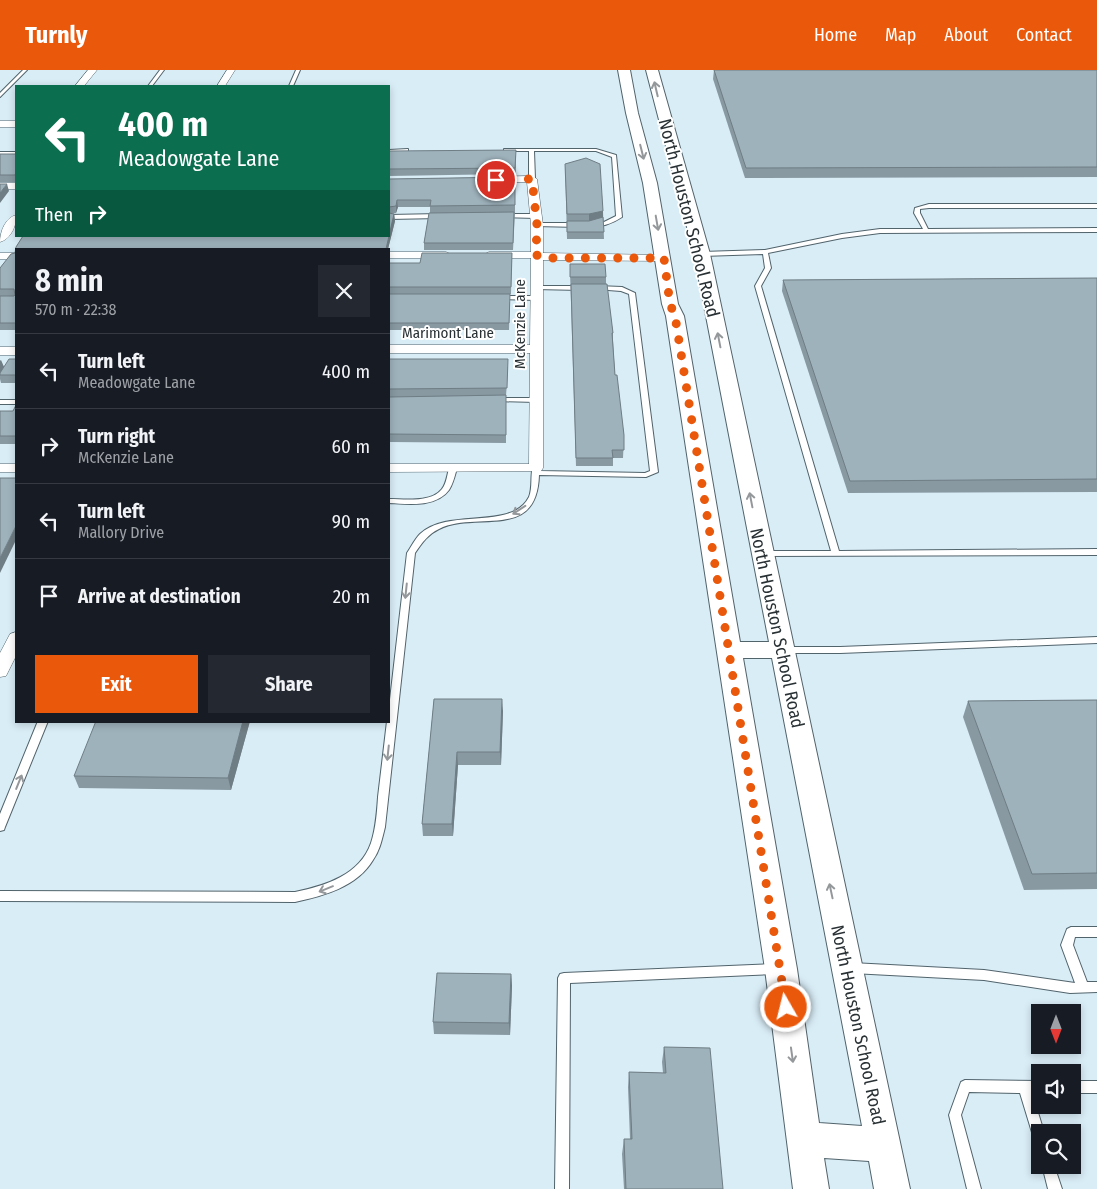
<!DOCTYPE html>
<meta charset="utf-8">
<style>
:root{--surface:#171b24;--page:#242831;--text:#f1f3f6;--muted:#9ea1a6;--line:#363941;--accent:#ea580c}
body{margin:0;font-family:"Fira Sans Condensed",sans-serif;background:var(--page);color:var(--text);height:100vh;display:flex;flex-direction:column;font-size:19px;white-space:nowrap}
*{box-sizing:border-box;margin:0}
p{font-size:16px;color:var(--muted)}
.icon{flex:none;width:28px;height:28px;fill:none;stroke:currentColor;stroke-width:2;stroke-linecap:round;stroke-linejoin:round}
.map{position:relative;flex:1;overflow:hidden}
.details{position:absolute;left:15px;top:178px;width:375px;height:475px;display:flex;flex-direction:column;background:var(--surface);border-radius:0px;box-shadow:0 2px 8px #0003}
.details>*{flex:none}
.hud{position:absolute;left:15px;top:15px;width:375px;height:152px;border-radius:0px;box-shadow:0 2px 8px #0003;background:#0b6e4f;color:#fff;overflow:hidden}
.needle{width:32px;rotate:180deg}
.fabs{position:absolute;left:1031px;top:934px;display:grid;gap:10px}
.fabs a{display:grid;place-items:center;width:50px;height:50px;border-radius:0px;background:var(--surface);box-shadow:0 2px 8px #0003;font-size:25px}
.pin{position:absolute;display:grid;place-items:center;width:42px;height:42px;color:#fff;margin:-21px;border:2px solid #fff;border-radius:50%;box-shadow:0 1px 5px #0007}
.me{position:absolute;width:55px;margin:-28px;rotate:352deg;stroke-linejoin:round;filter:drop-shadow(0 0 4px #0008)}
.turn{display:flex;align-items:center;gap:18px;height:105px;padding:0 20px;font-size:22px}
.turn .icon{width:65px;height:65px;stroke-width:2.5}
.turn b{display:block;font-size:35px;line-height:42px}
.then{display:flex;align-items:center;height:48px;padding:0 20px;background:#0003;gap:10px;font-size:19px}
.round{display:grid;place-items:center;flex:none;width:52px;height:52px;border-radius:0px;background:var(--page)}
.head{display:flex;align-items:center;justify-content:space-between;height:85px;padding:0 20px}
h1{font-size:30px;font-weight:700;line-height:38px}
.action{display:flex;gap:10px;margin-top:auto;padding:10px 20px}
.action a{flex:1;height:58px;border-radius:0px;background:var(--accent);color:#fff;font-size:20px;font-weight:700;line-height:58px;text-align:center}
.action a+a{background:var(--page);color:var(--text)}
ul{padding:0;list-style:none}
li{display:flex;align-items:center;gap:15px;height:75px;padding:0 20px;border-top:1px solid var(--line)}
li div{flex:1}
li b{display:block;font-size:19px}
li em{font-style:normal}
header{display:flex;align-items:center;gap:30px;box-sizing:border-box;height:70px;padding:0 25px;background:var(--accent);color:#fff}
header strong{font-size:24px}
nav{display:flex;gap:28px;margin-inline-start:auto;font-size:18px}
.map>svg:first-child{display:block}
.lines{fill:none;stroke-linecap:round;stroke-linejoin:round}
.lane-casing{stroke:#51636b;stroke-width:2}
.street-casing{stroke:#51636b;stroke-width:1}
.secondary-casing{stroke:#51636b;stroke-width:2}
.lane{fill:#fff;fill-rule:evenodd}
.street{fill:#fff;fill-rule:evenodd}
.secondary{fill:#fff;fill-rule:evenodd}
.wall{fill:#8899a2}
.shaded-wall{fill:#6f7d84}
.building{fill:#9eb2bc;stroke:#6f7d84}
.oneway{stroke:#94989a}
.route{stroke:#ea580c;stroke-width:9;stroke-dasharray:0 16.2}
.labels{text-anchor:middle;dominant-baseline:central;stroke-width:4;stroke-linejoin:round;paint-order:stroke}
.far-street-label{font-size:15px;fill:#293134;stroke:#fff}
.street-label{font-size:18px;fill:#293134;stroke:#fff}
</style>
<header>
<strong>Turnly</strong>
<nav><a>Home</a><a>Map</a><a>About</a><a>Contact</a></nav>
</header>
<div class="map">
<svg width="1097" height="1119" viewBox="0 0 1097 1119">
<rect width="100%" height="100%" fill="#d9edf7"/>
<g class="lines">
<defs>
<g id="lane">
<polygon points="23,0 27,0 0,27 0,23"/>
<polygon points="160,0 164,0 152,16 148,16"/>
<polygon points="296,0 300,0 293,16 289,16"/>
<polygon points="408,79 408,81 406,81 389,82 389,80"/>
<path d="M504 79H596L616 85 622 147C613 153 599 159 589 155L604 152 616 146 612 87 596 81H534L535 109 532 111 529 109V81H504Z"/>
<rect x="0" y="82" width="16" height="2"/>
<polygon points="929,134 1097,134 1097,138 929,138 920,139 920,143 928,159 1097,158 1097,162 880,163 842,168 768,183 771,198 761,216 839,481 1097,479 1097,485 759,486 758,484 762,481 831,481 755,216 765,198 763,184 702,186 699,184 702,182 765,180 842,164 880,159 923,159 914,143 915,138"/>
<polygon points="503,144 536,144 539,146 536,148 501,147 500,146"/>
<polygon points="389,145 440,144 443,146 440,148 389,149"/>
<polygon points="537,153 579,153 582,155 579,157 535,156 534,155"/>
<polygon points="537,216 581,216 584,218 581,220 535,219 534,218"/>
<path d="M597 216 622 217 635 223 658 402 646 407 539 405C537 472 477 440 439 459 428 464 422 473 415 483L385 757C382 769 380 780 373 790 357 817 323 826 295 832L0 831V821L295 822C325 816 360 805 371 773 376 758 377 742 378 727 381 702 384 677 387 651H389V638L407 483C411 477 415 469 420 464 449 437 512 461 529 427 533 417 530 406 533 396H539L540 401 645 403 650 401 629 224 621 221 595 219 594 218Z"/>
<polygon points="499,226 536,226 539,228 536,230 497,229 497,227"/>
<polygon points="496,328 536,328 539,330 536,332 494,331 494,329"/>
<rect x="0" y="330" width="16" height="4"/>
<path d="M450 396H456L457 398C455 405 453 414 449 420 436 438 407 434 389 433V429C405 429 431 433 442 419 447 413 447 403 450 396Z"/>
<polygon points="1097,567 1097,573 840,583 785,583 781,580 785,577 840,577"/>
<polygon points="38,651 48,651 5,757 4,760 0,761 0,744"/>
<polygon points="1071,857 1097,857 1097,867 1075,867 1073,875 1087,912 1097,912 1097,922 1070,923 984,910 852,903 848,902 846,898 848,894 852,893 984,900 1075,913 1061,875 1067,859"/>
<polygon points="775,894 779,895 781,899 779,903 775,904 570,913 569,1119 555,1119 558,908 560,904 564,903"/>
<polygon points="965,1010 1040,1011 1040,1023 1032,1023 1044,1062 1040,1062 1040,1075 1035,1073 1034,1069 1020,1023 969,1022 961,1045 981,1119 967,1119 949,1045 961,1012"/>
<rect x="1072" y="1011" width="25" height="12"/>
<polygon points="1042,1095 1054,1095 1062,1119 1048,1119"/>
</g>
<g id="street">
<polygon points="88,0 97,0 84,16 75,16"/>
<polygon points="227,0 235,0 225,16 217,16"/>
<rect x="0" y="51" width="16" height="6"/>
<polygon points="532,106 537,109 543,155 543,183 664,185 670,188 664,191 543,190 543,398 541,401 389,402 389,394 529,394 530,283 389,283 389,275 530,275 531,188 489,188 483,185 489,182 531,182 531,155 527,112 491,113 486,110 491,107"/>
<rect x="0" y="113" width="16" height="6"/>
<path d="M16 145C17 155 11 169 0 172 0 162 5 148 16 145Z"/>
<polygon points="389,182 446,182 452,185 446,188 389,188"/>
<rect x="0" y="183" width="16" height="6"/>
<rect x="0" y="277" width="16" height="8"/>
<rect x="0" y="394" width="16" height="8"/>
<polygon points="16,562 16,586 6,606 0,607 0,583 10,564"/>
</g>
<path id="secondary" d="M618 0H630L638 43 657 113 678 234 684 246 740 572H769L694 184 646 0H658L710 184 910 1119H874L869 1091 824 1088 829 1119H793L765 899 666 246 662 234 643 113 626 43ZM743 588H772L862 1056 819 1053 797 899Z"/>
</defs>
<use href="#lane" class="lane-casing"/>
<use href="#street" class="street-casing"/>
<use href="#secondary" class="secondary-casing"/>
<use href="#lane" class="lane"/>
<use href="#street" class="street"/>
<use href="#secondary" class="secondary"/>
</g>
<g class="wall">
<polygon points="714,0 1097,0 1097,107 745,108 713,9"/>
<polygon points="389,81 516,86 516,104 389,106"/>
<rect x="0" y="84" width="16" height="28"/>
<polygon points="565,94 603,141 604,169 567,169"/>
<polygon points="515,107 515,142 513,180 424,180 424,173 429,143 499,142 430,143 430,137 398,137 396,143 390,144 394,144 395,151 388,179 16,179 16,260 0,260 0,198 11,184 15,183 16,177 23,166 389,166 389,109"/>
<polygon points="512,183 511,224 389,224 389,193 420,193"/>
<polygon points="570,201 606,207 606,214 613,263 613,271 615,305 624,365 623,388 613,388 613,396 576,396"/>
<polygon points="1097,208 1097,422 848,423 782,221 783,210"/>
<polygon points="389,224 510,232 509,260 389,260"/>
<polygon points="16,289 16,313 1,313 0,309 0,290 4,297"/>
<polygon points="389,289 508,297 506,326 506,373 389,372"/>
<polygon points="16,335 16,374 0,374 0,341 13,341"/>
<polygon points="434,629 503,641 501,695 458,695 453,766 423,766 422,754"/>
<polygon points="1097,630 1097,819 1024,820 963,647 968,631"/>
<polygon points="250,651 231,720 79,718 74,706"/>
<polygon points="511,904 512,916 510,965 434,964 433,952"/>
<polygon points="664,977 723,1119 624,1119 622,1084 624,1069 630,1069 628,1017 629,1002 663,1003 662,992"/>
</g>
<g class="shaded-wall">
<polygon points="7,114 9,121 0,133 0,123"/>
<polygon points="397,130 398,137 396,143 396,136"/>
<polygon points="603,141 603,148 589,151 589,144"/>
<polygon points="394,144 395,151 388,179 386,179"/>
<polygon points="1,290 4,297 0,303 0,291"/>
<polygon points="16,456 16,470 0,503 0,488"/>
<polygon points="502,629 503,641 501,695 500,682"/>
<polygon points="243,651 250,651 231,720 228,708"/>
<polygon points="457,682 458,695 453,766 452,754"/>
<polygon points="511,904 512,916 510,965 509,953"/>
</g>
<g class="building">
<polygon points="714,0 1097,0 1097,97 746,98"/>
<polygon points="516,80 515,98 389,99 389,81"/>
<polygon points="0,84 16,84 16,103 15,105 0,105"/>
<polygon points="586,88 600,94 603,141 589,144 567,144 565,94"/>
<polygon points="515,107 515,135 430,136 431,130 397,130 396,136 389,137 389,109"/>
<polygon points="0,114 7,114 0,123"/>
<polygon points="514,142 513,173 424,173 429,143"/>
<polygon points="389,143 394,144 386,179 16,179 16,253 0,253 0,226 14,226 15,225 14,219 0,219 0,198 11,184 15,183 16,177 23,166 389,166"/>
<polygon points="603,147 604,162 567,162 567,151 589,151"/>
<polygon points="422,183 512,183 511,217 389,217 389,193 420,193"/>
<polygon points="570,194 605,194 606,207 570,207"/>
<polygon points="1097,208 1097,409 850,411 783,210"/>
<polygon points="571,214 607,214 613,263 612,263 615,305 617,305 624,365 624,380 612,380 613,388 576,388"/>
<polygon points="389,224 510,224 509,253 389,253"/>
<polygon points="9,289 16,289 16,305 0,305 0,303"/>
<polygon points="389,289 508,289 507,318 389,319"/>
<polygon points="506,325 506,365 389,364 389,327"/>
<polygon points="16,335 16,366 0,366 0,341 13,341"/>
<polygon points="0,408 16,408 16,456 0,488"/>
<polygon points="434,629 502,629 500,682 457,682 452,754 422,754"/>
<polygon points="1097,630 1097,803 1032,804 968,631"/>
<polygon points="96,651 243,651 228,708 74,706"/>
<polygon points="437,903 511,904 509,953 433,952"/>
<polygon points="664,977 710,978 723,1119 626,1119 624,1069 632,1069 629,1002 666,1003"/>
</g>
<defs><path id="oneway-shaft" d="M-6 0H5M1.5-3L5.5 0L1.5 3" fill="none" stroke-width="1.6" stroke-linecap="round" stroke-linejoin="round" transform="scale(1.25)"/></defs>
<g class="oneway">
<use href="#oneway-shaft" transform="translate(656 19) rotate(-103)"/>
<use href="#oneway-shaft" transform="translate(642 82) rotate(76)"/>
<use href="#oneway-shaft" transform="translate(657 153) rotate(80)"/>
<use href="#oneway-shaft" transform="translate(719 270) rotate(-101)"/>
<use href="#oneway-shaft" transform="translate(751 430) rotate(-101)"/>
<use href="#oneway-shaft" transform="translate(519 440) rotate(147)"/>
<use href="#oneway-shaft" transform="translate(406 521) rotate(96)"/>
<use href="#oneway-shaft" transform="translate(388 683) rotate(96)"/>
<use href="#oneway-shaft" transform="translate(19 712) rotate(-68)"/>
<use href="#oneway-shaft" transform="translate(326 819) rotate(158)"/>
<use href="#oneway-shaft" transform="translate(831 821) rotate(-102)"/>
<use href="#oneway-shaft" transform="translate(792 985) rotate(82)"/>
</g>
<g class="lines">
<polyline class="route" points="496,110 532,109 537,155 536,185 549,188 664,188 670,234 675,246 786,937"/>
</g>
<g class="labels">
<g class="far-street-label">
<text transform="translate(520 254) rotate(-90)">McKenzie Lane</text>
<text x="448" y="263">Marimont Lane</text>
</g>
<g class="street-label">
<text transform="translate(689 148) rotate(76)">North Houston School Road</text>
<text transform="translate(777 558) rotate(78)">North Houston School Road</text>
<text transform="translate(858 955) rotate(78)">North Houston School Road</text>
</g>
</g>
</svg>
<div class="fabs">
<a><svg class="needle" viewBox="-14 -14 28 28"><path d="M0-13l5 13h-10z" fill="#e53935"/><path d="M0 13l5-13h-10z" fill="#9ea1a6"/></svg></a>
<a><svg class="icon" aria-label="sound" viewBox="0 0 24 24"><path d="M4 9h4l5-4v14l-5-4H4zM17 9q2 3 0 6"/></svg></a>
<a><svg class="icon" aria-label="search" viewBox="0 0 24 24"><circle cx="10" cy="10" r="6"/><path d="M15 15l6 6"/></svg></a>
</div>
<div class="pin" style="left:496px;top:110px;background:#d93025"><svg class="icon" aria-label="arrive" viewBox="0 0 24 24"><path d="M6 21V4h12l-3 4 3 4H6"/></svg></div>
<svg class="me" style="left:786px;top:937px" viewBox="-20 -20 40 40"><circle r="17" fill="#ea580c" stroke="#fff" stroke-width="3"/><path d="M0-11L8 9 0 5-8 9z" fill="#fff"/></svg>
<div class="hud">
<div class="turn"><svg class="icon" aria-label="left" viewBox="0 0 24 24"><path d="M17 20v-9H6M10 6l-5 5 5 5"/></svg><div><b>400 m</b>Meadowgate Lane</div></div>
<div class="then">Then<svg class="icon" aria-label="right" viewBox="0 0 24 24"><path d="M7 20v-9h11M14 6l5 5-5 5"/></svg></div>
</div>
<section class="details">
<div class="head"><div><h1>8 min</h1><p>570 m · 22:38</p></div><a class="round"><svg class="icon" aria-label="close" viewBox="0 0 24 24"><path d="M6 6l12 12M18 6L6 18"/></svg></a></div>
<ul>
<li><svg class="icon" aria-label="left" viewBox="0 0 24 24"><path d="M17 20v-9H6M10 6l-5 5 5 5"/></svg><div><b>Turn left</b><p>Meadowgate Lane</p></div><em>400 m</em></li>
<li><svg class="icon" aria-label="right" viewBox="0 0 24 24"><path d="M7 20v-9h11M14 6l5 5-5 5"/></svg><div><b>Turn right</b><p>McKenzie Lane</p></div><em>60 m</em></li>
<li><svg class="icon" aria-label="left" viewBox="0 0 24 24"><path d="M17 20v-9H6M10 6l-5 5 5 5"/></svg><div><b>Turn left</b><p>Mallory Drive</p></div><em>90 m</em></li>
<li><svg class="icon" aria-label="arrive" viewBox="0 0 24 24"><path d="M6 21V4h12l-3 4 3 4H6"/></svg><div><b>Arrive at destination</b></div><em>20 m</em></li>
</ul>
<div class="action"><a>Exit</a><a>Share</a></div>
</section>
</div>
